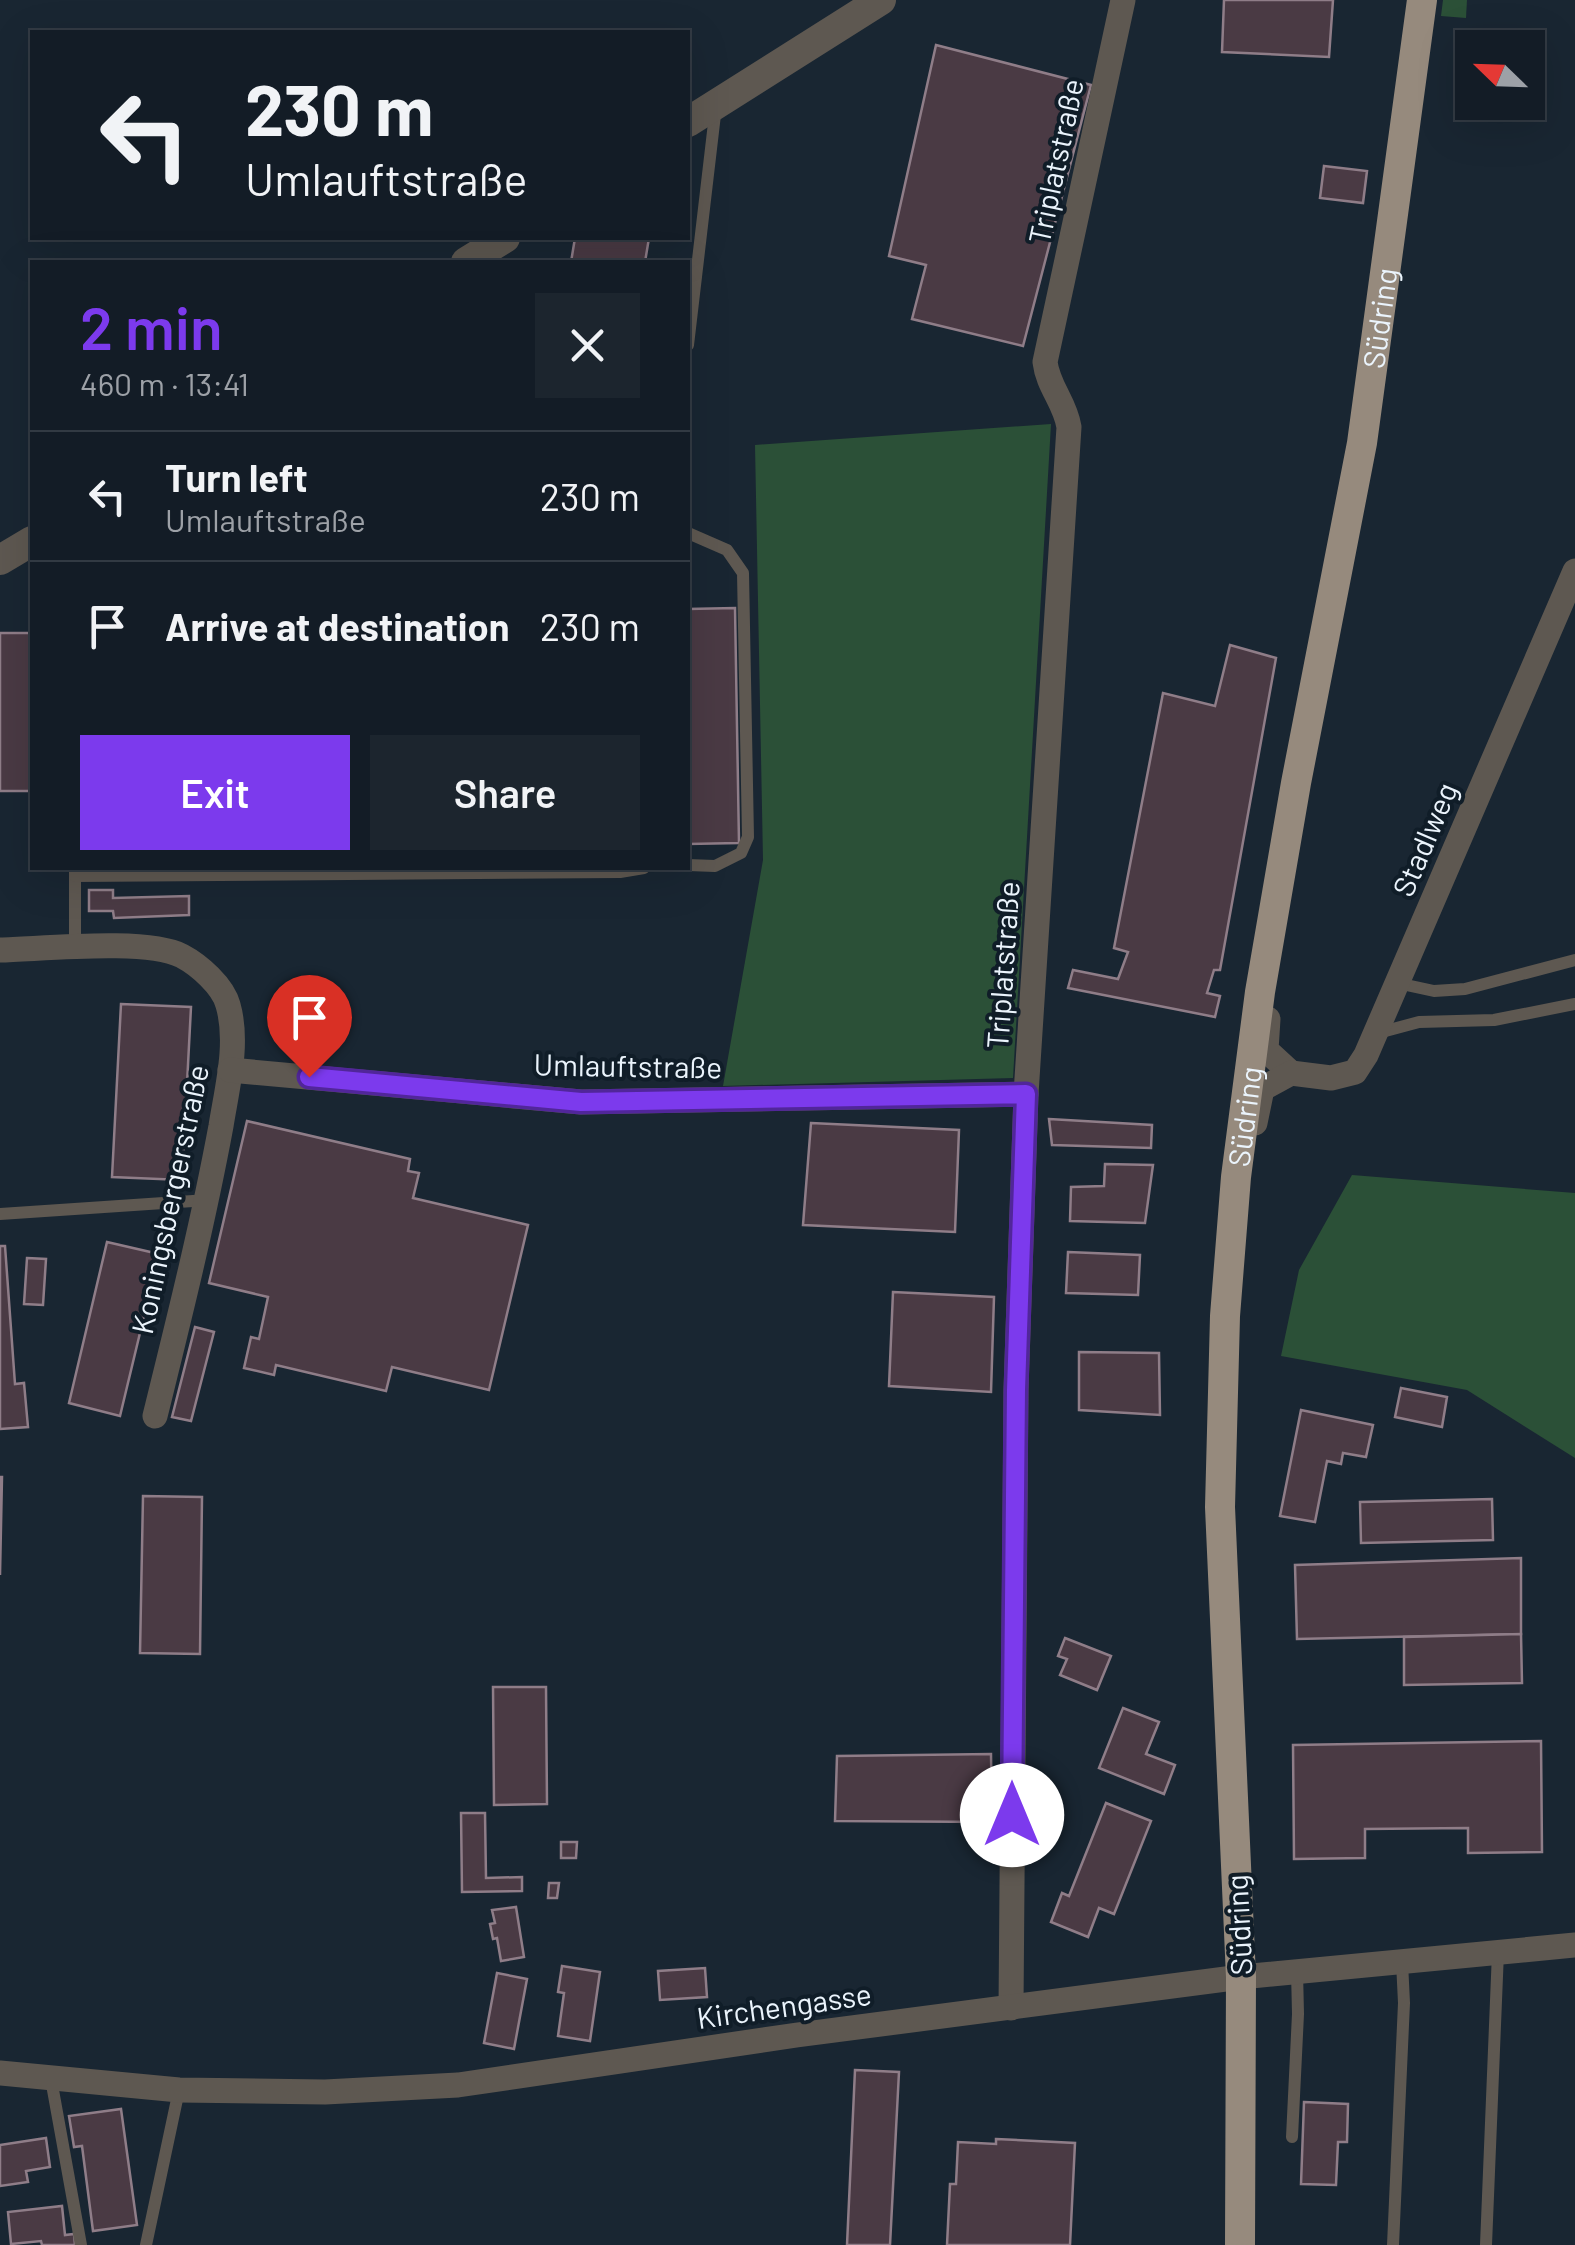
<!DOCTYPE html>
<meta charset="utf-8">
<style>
:root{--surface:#131c26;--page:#1c252e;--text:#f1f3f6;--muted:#9da1a7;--line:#323a43;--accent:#7c3aed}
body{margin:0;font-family:Barlow,sans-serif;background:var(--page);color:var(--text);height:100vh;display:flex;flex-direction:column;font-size:38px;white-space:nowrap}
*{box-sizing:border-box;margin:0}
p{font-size:32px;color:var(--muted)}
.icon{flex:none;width:55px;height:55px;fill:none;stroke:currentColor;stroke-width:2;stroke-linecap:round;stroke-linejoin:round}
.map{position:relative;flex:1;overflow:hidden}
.sheet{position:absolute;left:30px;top:260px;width:660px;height:610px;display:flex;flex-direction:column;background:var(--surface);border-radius:0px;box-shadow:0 10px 40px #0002,0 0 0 2px var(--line)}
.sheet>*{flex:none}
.top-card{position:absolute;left:30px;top:30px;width:660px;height:210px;border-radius:0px;box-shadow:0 10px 40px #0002,0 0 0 2px var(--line);background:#131c26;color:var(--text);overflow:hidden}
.needle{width:65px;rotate:293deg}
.buttons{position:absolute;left:1455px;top:30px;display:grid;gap:20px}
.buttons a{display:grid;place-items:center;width:90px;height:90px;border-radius:0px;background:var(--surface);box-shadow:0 10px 40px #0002,0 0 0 2px var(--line);font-size:50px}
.pin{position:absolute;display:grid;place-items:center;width:85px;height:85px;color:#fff;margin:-102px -42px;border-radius:50% 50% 50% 0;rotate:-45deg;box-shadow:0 0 10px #0007}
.pin .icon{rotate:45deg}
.me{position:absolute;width:110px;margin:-55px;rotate:0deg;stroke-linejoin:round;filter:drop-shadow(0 0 8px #0008)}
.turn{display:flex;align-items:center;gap:35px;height:210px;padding:0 50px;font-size:45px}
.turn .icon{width:130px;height:130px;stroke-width:2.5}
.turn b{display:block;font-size:70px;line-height:85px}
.round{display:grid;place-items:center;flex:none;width:105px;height:105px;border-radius:0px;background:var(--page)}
.summary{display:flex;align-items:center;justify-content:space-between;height:170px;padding:0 50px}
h1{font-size:60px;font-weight:600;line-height:75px;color:var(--accent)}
.button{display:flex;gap:20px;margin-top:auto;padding:20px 50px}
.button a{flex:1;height:115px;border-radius:0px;background:var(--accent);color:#fff;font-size:40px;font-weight:600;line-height:115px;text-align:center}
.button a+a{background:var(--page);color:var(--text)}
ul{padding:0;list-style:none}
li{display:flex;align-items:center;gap:30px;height:130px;padding:0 50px;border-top:2px solid var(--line)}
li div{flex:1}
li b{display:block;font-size:38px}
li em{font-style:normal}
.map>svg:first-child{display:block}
.green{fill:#2b5037}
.building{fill:#4a3a44;stroke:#8f7d88;stroke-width:2.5}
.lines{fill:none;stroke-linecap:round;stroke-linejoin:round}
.service{stroke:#5e5851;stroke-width:12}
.minor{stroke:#5e5851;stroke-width:25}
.tertiary{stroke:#5e5851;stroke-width:30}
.primary{stroke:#968a7d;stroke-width:30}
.route-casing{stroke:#51269a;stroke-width:25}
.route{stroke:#7c3aed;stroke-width:18}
.labels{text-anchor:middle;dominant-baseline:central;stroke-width:8;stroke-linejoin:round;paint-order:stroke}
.street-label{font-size:30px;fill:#ebf4fc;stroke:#101d28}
</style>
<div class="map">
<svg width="1575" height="2245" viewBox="0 0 1575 2245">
<rect width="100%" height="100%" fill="#192632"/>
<g class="green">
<polygon points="1443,0 1467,0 1466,18 1441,16"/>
<polygon points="1051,424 1013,1078 723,1086 763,860 755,445"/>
<polygon points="1352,1175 1575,1193 1575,1458 1467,1390 1281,1356 1299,1270"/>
</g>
<g class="building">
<polygon points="1224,0 1333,0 1329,57 1222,52"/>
<polygon points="936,45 1091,85 1023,346 912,319 926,265 889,256"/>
<polygon points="1324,166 1367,171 1363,203 1320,198"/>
<polygon points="575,238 649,238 645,262 571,262"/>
<polygon points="735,608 739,843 688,844 688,609"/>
<rect x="0" y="633" width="32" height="158"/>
<polygon points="1230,645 1276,658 1220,970 1214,970 1207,993 1220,996 1215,1017 1068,988 1073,970 1118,979 1128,952 1114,948 1163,693 1215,706"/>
<polygon points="89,890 113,890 113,898 189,896 189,915 114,918 113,911 89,911"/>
<polygon points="121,1004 191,1007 182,1180 112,1177"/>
<polygon points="1049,1119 1152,1125 1151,1148 1052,1145"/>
<polygon points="247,1121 410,1159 408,1171 419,1173 413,1198 528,1225 489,1390 392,1367 386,1391 276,1365 274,1375 244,1368 251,1337 259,1339 268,1297 209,1283"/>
<polygon points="811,1123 959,1130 955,1232 803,1225"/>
<polygon points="1105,1164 1153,1165 1145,1223 1070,1221 1071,1187 1104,1186"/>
<polygon points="107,1242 159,1254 120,1416 69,1403"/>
<polygon points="0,1246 5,1246 15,1384 24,1383 28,1427 0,1429"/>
<polygon points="1068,1252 1140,1255 1138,1295 1066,1293"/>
<polygon points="27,1258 46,1259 43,1305 24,1304"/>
<polygon points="893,1292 994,1297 991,1392 889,1386"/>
<polygon points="195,1327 214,1332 191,1421 172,1417"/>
<polygon points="1079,1352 1159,1353 1160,1415 1079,1410"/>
<polygon points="1401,1388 1447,1397 1442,1427 1395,1417"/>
<polygon points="1301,1410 1373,1425 1366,1457 1343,1453 1341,1464 1327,1461 1315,1522 1280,1516"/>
<polygon points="0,1477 2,1477 0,1575"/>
<polygon points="143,1496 202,1497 200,1654 140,1653"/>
<polygon points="1492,1499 1493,1540 1361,1543 1360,1502"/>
<polygon points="1521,1558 1521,1634 1297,1639 1295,1565"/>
<polygon points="1521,1634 1522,1683 1404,1685 1404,1637"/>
<polygon points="1065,1638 1111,1656 1097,1690 1060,1675 1067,1659 1058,1656"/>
<polygon points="493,1687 546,1687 547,1804 494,1805"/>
<polygon points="1123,1708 1159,1722 1146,1754 1175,1765 1164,1794 1099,1768"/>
<polygon points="1541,1741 1542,1852 1468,1853 1468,1828 1365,1829 1365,1858 1294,1859 1293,1745"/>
<polygon points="991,1754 992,1822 835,1821 837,1756"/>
<polygon points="1106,1803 1151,1821 1114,1914 1099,1908 1088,1937 1051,1922 1062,1893 1069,1896"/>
<polygon points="461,1813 485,1813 486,1878 522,1877 522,1891 462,1892"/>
<polygon points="561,1842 577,1842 576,1858 561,1858"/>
<polygon points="549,1883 559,1883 557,1898 548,1898"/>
<polygon points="516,1907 524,1957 501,1961 497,1938 493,1939 490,1924 495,1923 492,1910"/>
<polygon points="562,1966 600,1972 590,2041 558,2036 564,1993 558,1992"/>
<polygon points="705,1968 707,1997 660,2000 658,1971"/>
<polygon points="497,1973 527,1979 514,2049 484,2043"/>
<polygon points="855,2070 899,2072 890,2245 847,2245"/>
<polygon points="1304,2102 1348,2104 1347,2142 1338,2142 1336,2185 1301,2184"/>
<polygon points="121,2109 137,2225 93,2231 82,2146 74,2147 69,2116"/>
<polygon points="46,2138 50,2167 26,2171 28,2182 0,2186 0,2145"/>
<polygon points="996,2139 1075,2143 1070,2245 947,2245 950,2184 956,2184 958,2142 996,2144"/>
<polygon points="62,2206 65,2235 74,2234 75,2245 42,2245 41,2241 11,2244 8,2212"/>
</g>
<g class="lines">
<g class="service">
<polyline points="688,345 716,106"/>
<polyline points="688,533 727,550 743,573 748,837 741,853 715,866 688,865"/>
<polyline points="75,871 75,948"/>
<polyline points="75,876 620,872 644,868"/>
<polyline points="1397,983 1434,991 1465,989 1575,960"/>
<polyline points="1378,1033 1419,1022 1494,1020 1575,1004"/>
<polyline points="0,1214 208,1200"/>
<polyline points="51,2079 81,2245"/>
<polyline points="1292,2137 1298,2014 1297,1971"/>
<polyline points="146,2245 179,2090"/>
<polyline points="1393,2245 1404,2003 1402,1962"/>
<polyline points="1486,2245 1498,1952"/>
</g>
<g class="minor">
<path d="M0 950C43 949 147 938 182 956 199 965 223 986 228 1005 239 1043 227 1088 221 1126 203 1223 179 1319 155 1416"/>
<polyline points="1268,1019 1266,1050 1291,1073"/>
<polyline points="230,1070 581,1102 1026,1094"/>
<polyline points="1255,1123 1262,1089 1291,1073 1331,1078 1355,1072 1366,1055 1575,571"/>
<path d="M1011 2008 1016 1390 1026 1094 1069 427C1065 402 1048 387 1045 362L1123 0"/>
<polyline points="0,2073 179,2090 325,2092 458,2085 797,2035 1241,1977 1575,1945"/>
</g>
<g class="tertiary">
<polyline points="688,122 881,0"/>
<polyline points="466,262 505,238"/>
<polyline points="0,560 32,541"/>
</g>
<path class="primary" id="s1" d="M1240 2245 1241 1977 1220 1507 1225 1316 1236 1177 1260 992 1296 783 1362 443 1422 0"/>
</g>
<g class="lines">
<defs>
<polyline id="route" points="309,1077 581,1102 1026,1094 1016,1390 1012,1815"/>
</defs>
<use href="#route" class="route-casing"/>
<use href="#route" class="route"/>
</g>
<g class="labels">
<g class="street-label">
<text transform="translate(1055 161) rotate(-78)">Triplatstraße</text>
<text stroke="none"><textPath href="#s1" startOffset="1940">Südring</textPath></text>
<text transform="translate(1424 839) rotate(-67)">Stadlweg</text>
<text transform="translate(1002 965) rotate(-86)">Triplatstraße</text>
<text transform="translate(628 1065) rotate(1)">Umlauftstraße</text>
<text stroke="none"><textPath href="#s1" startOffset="1130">Südring</textPath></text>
<text transform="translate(169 1199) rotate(-78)">Koningsbergerstraße</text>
<text transform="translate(1238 1925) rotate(-93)">Südring</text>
<text transform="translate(784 2005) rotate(-8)">Kirchengasse</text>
</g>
</g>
</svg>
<div class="buttons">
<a><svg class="needle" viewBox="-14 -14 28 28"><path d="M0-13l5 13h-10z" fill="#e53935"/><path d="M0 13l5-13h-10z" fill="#9da1a7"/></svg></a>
</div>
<div class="pin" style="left:309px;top:1077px;background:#d93025"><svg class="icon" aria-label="arrive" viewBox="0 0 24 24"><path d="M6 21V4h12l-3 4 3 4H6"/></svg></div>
<svg class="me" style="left:1012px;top:1815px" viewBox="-20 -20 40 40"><circle r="19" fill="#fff"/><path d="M0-13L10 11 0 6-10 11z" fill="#7c3aed"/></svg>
<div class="top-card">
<div class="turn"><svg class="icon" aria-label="left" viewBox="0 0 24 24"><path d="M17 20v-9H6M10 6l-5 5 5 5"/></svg><div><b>230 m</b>Umlauftstraße</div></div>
</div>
<section class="sheet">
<div class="summary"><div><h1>2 min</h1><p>460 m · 13:41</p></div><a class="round"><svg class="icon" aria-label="close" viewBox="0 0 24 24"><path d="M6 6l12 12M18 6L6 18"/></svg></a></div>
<ul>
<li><svg class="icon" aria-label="left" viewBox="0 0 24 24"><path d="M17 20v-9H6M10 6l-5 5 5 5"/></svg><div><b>Turn left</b><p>Umlauftstraße</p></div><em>230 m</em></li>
<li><svg class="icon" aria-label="arrive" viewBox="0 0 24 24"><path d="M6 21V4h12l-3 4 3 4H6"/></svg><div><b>Arrive at destination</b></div><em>230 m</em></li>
</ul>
<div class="button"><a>Exit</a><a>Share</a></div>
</section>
</div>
